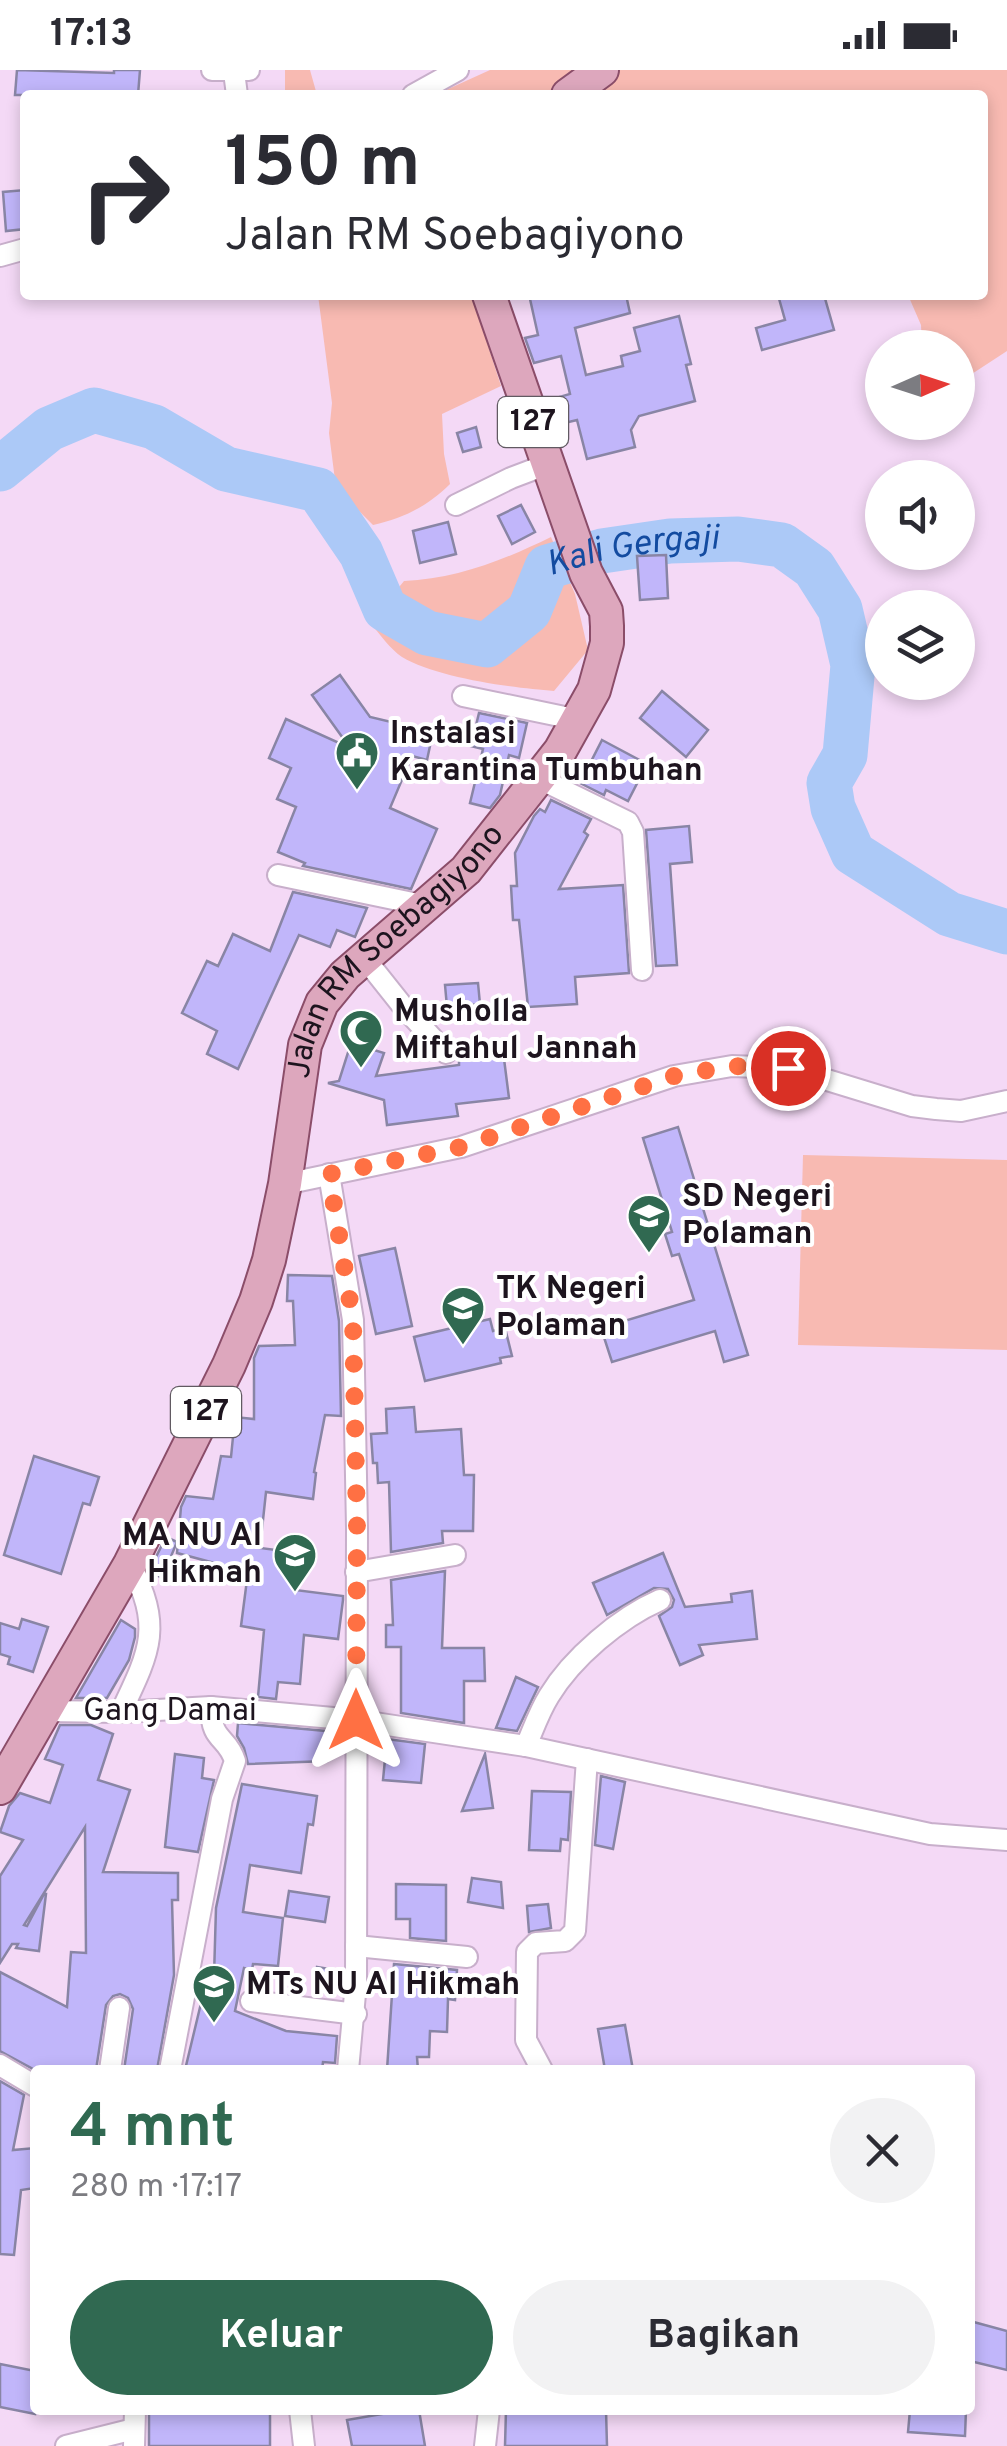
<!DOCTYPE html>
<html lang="id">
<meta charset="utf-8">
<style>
:root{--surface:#fff;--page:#f2f2f3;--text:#2b2b33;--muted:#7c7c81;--accent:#306951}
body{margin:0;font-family:Overpass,sans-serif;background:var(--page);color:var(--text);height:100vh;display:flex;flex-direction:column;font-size:38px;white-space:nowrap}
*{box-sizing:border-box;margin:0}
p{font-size:32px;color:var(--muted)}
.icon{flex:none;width:55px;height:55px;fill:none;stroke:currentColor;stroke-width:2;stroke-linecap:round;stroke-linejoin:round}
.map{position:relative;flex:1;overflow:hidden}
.sheet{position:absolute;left:30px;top:1995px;width:945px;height:350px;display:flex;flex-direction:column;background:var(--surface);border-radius:10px;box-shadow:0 5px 15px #0003}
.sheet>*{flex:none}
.guide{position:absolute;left:20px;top:20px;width:968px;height:210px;border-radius:10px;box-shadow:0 5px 15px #0003;background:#fff;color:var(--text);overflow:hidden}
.needle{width:65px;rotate:87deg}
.buttons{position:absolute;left:865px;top:260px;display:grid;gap:20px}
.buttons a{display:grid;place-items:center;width:110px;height:110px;border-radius:50%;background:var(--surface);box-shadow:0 5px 15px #0003;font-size:50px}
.pin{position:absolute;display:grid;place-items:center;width:85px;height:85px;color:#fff;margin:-42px;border:5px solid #fff;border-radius:50%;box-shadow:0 2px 10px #0007}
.me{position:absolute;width:110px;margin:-55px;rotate:0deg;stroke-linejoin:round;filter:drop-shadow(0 0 8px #0008)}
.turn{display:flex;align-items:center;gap:35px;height:210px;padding:0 40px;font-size:45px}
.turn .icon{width:130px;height:130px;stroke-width:2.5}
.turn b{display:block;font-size:70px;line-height:85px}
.round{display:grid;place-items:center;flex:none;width:105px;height:105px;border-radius:52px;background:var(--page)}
.summary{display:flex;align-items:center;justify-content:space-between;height:170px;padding:0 40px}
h1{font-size:60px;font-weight:700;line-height:75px;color:var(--accent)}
.primary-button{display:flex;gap:20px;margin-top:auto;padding:20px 40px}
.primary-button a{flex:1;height:115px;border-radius:60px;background:var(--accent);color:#fff;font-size:40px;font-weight:700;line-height:115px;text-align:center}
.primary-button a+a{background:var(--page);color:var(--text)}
.status{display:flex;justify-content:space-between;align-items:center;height:70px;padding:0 50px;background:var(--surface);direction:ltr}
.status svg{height:28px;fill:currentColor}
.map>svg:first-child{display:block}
.green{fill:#f8bab2}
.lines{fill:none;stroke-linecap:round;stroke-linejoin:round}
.river{stroke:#acc9f7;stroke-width:45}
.building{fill:#c1b6fa;stroke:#8985a5;stroke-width:2.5}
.street-casing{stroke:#c8afcb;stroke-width:24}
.primary-casing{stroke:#8b4d69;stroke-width:36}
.street{stroke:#fff;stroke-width:20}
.primary{stroke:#dda7bd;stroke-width:32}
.route{stroke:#ff7043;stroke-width:18;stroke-dasharray:0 32.4}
.labels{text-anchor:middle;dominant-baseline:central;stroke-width:8;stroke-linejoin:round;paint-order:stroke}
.shield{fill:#fff;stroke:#615a62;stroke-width:2.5}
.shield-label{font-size:30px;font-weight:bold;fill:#1d141e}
.poi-label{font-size:32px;font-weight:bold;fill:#1d141e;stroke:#fff;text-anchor:start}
.street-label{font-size:32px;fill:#1d141e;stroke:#fff}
.water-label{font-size:35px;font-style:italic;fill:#134ba0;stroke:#fff}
</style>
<div class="status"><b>17:13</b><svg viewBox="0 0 49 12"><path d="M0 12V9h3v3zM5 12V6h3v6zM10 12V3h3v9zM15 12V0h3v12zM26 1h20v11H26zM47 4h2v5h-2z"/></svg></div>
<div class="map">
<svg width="1007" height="2376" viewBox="0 0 1007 2376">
<rect width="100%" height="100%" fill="#f4d9f6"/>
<g class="green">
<polygon points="285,0 310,0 317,25 285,25"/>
<polygon points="490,0 1007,0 1007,281 958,313 958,278 922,277 921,255 908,225 982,225 982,25 435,25"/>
<path d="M318 225H470L475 235 501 316 442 344 444 384 450 414C428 436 404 448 373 455L336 418 329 363 332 333Z"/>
<path d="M551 467 575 524 588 580 554 621C513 618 437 608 402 587 390 579 380 564 370 553L404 511C456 509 504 490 551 467Z"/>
<polygon points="803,1085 1007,1090 1007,1280 798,1275"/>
</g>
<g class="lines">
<path class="river" id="s1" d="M0 399 49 359 94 340 154 357 226 399 318 420 361 483 385 539 427 563 487 575 529 541 547 497 602 481 670 471 738 469 782 475 814 498 840 539 853 595 845 685 829 713 833 738 853 783 949 844 1007 862"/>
</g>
<g class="building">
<polygon points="17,0 114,3 114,0 140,0 138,25 15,25"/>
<polygon points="25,120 25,159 6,161 3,122"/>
<polygon points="549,225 626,225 630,243 575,258 586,305 623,296 621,286 640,281 634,258 679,246 691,294 686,295 695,331 639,346 631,360 635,377 587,389 577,350 556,355 549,330 570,324 561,286 534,293 525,268 538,265 530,229"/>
<polygon points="778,225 824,225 834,260 762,280 756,258 785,250"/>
<polygon points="476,357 481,377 463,382 457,363"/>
<polygon points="521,435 535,462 512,474 498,446"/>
<polygon points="448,452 456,484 420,493 413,461"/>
<polygon points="666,485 668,528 640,530 637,486"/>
<polygon points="340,605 370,647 433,662 427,690 412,686 390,738 437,759 411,819 303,796 305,793 278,782 296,737 277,729 291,698 269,688 286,649 350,678 312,625"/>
<polygon points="662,621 708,660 686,687 640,648"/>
<polygon points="479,643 527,653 519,688 509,685 500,725 490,738 470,733 483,679 471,676"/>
<polygon points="602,670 647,694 628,731 606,720 604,725 580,713"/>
<polygon points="551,730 591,749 584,762 588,765 559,819 623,815 629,903 575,907 577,934 528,937 519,850 513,850 511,816 517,816 515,783 534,746 540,739 545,742"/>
<polygon points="689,756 692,792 670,794 677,895 656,896 646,760"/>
<polygon points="293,822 367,838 355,867 337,860 330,877 299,865 238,999 207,984 217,961 182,943 207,891 218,896 233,864 270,881"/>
<polygon points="478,913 480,934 447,937 445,915"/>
<polygon points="351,973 384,983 376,1006 459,995 459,979 502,973 509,1028 456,1034 458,1046 387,1055 384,1030 328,1013 339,1011"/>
<polygon points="678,1057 748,1285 724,1292 715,1261 612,1292 601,1258 694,1230 679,1184 672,1186 665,1164 672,1162 643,1068"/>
<polygon points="395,1178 412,1256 376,1264 359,1186"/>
<polygon points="288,1205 332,1206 339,1251 341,1346 325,1345 314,1402 316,1403 313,1429 266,1422 260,1478 300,1483 295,1520 343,1526 343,1530 338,1569 304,1565 300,1614 278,1612 276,1629 258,1627 264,1560 241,1556 248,1502 177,1483 181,1437 186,1426 213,1429 221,1386 231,1387 235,1347 254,1349 254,1288 259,1276 295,1275 293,1231 287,1231"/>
<polygon points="490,1249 493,1261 505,1258 512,1286 500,1288 501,1293 425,1311 414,1267"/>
<polygon points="414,1337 416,1362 461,1359 464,1405 474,1405 473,1461 442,1461 443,1473 391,1482 389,1412 378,1413 377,1393 373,1393 371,1364 387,1363 386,1339"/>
<polygon points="34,1386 99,1407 90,1435 83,1433 61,1504 4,1485"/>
<polygon points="166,1467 177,1472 162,1508 149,1501"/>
<polygon points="663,1483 685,1537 732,1532 731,1524 752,1521 757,1569 699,1575 703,1585 680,1595 659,1546 672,1537 674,1530 668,1519 654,1518 607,1545 593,1513"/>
<polygon points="445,1501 442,1578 484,1578 485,1611 464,1611 464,1653 401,1643 401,1577 386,1577 386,1555 393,1555 391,1510"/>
<polygon points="22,1549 48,1557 33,1602 8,1594 10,1587 0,1584 0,1553 19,1559"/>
<polygon points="121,1550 135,1559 135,1567 129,1590 107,1628 76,1628"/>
<polygon points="516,1607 538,1617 517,1661 496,1658"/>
<polygon points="238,1653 326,1661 327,1691 248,1694 244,1678 237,1666"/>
<polygon points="60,1655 91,1655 113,1664 98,1710 130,1720 103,1802 178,1803 178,1830 172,1830 174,1905 157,2000 124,2000 133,1939 128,1928 120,1924 113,1926 106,1935 96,2000 35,2000 0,1981 0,1902 67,1937 71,1882 86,1883 85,1757 24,1855 27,1856 44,1824 46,1824 39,1881 16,1878 18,1874 12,1874 0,1893 0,1806 23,1770 0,1762 9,1736 20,1723 50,1733 63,1695 45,1689"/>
<polygon points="387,1669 425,1674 421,1713 383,1710"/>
<polygon points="175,1684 204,1688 202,1708 214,1710 198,1782 165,1777"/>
<polygon points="485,1684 493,1738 462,1741"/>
<polygon points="601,1706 625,1712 613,1779 595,1775"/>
<polygon points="242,1714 317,1726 313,1755 308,1754 301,1803 250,1795 243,1842 283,1848 278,1896 253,1894 252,1900 244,1898 235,1941 286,1961 337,1966 335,1993 323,1992 322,2000 185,2000 208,1904 214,1906 216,1838"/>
<polygon points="532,1721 571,1722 568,1770 561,1769 560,1781 529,1780"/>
<polygon points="472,1808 501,1812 503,1838 468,1832"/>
<polygon points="396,1814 446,1815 446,1871 410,1868 410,1849 396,1849"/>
<polygon points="289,1821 329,1827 325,1852 285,1846"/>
<polygon points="548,1834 551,1858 529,1862 527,1836"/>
<polygon points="394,1894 457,1900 455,1930 448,1929 447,1962 430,1961 429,1987 417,1987 418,2000 387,2000"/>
<polygon points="317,1897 342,1901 341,1921 314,1917"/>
<polygon points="625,1955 633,2000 605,2000 598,1959"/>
<polygon points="0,2011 24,2025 13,2080 35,2078 35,2118 21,2120 14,2185 0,2184"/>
<polygon points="970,2251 1007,2261 1007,2300 970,2291"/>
<polygon points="0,2294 35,2301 35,2344 0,2337"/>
<rect x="149" y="2340" width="121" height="36"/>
<polygon points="405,2340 419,2340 425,2376 352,2376 347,2350"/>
<polygon points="506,2340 606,2340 607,2376 505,2376"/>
<polygon points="910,2340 966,2340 965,2366 908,2362"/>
</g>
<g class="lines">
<defs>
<g id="street">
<polyline points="212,0 249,0"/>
<polyline points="234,2 237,25"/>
<polyline points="413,25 458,0"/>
<polyline points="0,186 25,179"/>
<polyline points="456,435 511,408 548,394"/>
<polyline points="463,626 579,650"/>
<polyline points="540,709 628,752 633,762 642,900"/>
<polyline points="278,805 427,836"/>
<polyline points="366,890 401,934 446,983"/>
<polyline points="329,1104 353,1250 357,1458 356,1913 348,2000"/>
<polyline points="285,1114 461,1077 674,1006 732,996 788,998 912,1036 936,1039 961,1041 1007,1031"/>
<polyline points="356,1502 455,1485"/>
<polyline points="44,1641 121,1642 211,1637 355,1650 526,1676 930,1764 1007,1770"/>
<path d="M121 1642C150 1581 163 1557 130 1494"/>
<path d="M526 1676C533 1660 539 1642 549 1626 572 1588 619 1548 660 1530"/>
<polyline points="356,1876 467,1887"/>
<polyline points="251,1931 356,1944"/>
<polyline points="0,1995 35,2016"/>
<polyline points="110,2000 119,1938"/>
<path d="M170 2000 222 1729 235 1691C227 1665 211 1673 211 1637"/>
<polyline points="542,2000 526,1970 527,1882 536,1873 565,1871 575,1861 587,1689"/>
<polyline points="300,2340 304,2376"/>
<polyline points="66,2376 134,2359"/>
<polyline points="134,2376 135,2340"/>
<polyline points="485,2376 489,2340"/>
</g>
<g id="primary">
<polyline points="568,25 602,0"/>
<path id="s2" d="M0 1718 130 1494 229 1295 256 1231 269 1190 285 1114 305 975 322 933 345 905 466 800 560 681 594 620 607 573V556L606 541 586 503 489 225"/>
</g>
</defs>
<use href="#street" class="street-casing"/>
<use href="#primary" class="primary-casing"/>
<use href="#street" class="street"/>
<use href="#primary" class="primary"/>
</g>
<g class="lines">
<polyline class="route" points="356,1650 357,1458 353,1250 329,1104 461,1077 674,1006 732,996 788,998"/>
</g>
<defs>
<symbol id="civic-pin" viewBox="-11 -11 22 30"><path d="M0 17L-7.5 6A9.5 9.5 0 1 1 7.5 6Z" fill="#306951" stroke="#fff"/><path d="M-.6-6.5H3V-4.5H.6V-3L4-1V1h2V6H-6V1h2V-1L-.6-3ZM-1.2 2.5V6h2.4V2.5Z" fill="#fff"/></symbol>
<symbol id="mosque-pin" viewBox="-11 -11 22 30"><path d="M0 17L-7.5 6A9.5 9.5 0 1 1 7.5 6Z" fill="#306951" stroke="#fff"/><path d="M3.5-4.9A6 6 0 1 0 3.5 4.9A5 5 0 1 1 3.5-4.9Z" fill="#fff"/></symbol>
<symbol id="school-pin" viewBox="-11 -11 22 30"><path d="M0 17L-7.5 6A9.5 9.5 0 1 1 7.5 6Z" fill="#306951" stroke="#fff"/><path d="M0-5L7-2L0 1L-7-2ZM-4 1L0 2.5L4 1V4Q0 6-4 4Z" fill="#fff"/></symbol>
</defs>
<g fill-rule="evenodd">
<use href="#civic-pin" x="332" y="658" width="50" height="68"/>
<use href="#mosque-pin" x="336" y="936" width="50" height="68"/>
<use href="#school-pin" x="624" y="1121" width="50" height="68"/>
<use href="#school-pin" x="438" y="1213" width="50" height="68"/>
<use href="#school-pin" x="270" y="1460" width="50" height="68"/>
<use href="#school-pin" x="189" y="1891" width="50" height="68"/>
</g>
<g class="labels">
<g class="shield">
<rect x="498" y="327" width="70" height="50" rx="8"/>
<rect x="171" y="1317" width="70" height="50" rx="8"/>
</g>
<g class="shield-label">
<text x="533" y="352">127</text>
<text x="206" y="1342">127</text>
</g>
<g class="poi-label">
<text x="390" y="665">Instalasi<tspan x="390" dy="37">Karantina Tumbuhan</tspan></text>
<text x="394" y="943">Musholla<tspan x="394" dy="37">Miftahul Jannah</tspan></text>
<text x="682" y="1128">SD Negeri<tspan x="682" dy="37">Polaman</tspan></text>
<text x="496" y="1220">TK Negeri<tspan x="496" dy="37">Polaman</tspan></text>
<text x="262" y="1467" text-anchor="end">MA NU Al<tspan x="262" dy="37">Hikmah</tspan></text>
<text x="246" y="1916">MTs NU Al Hikmah</text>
</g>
<g class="street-label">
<text stroke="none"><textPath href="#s2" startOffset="942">Jalan RM Soebagiyono</textPath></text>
<text x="170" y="1642">Gang Damai</text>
</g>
<g class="water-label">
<text stroke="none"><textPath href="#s1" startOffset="788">Kali Gergaji</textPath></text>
</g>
</g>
</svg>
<div class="buttons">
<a><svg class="needle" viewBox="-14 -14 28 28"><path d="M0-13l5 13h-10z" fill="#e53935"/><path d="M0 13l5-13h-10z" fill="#7c7c81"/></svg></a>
<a><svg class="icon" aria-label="sound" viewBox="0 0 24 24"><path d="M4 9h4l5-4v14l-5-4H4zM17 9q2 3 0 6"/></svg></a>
<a><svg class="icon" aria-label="layers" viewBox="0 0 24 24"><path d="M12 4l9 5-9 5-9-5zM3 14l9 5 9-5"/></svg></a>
</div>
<div class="pin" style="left:788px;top:998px;background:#d93025"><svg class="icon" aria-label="arrive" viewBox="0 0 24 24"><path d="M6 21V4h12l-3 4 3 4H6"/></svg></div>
<svg class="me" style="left:356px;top:1650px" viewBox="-20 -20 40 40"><path d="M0-17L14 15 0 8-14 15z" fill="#ff7043" stroke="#fff" stroke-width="4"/></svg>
<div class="guide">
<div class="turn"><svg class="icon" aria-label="right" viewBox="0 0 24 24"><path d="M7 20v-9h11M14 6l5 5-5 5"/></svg><div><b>150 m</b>Jalan RM Soebagiyono</div></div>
</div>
<section class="sheet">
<div class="summary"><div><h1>4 mnt</h1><p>280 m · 17:17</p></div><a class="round"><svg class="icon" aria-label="close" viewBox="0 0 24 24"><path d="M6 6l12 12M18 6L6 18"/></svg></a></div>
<div class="primary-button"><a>Keluar</a><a>Bagikan</a></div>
</section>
</div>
